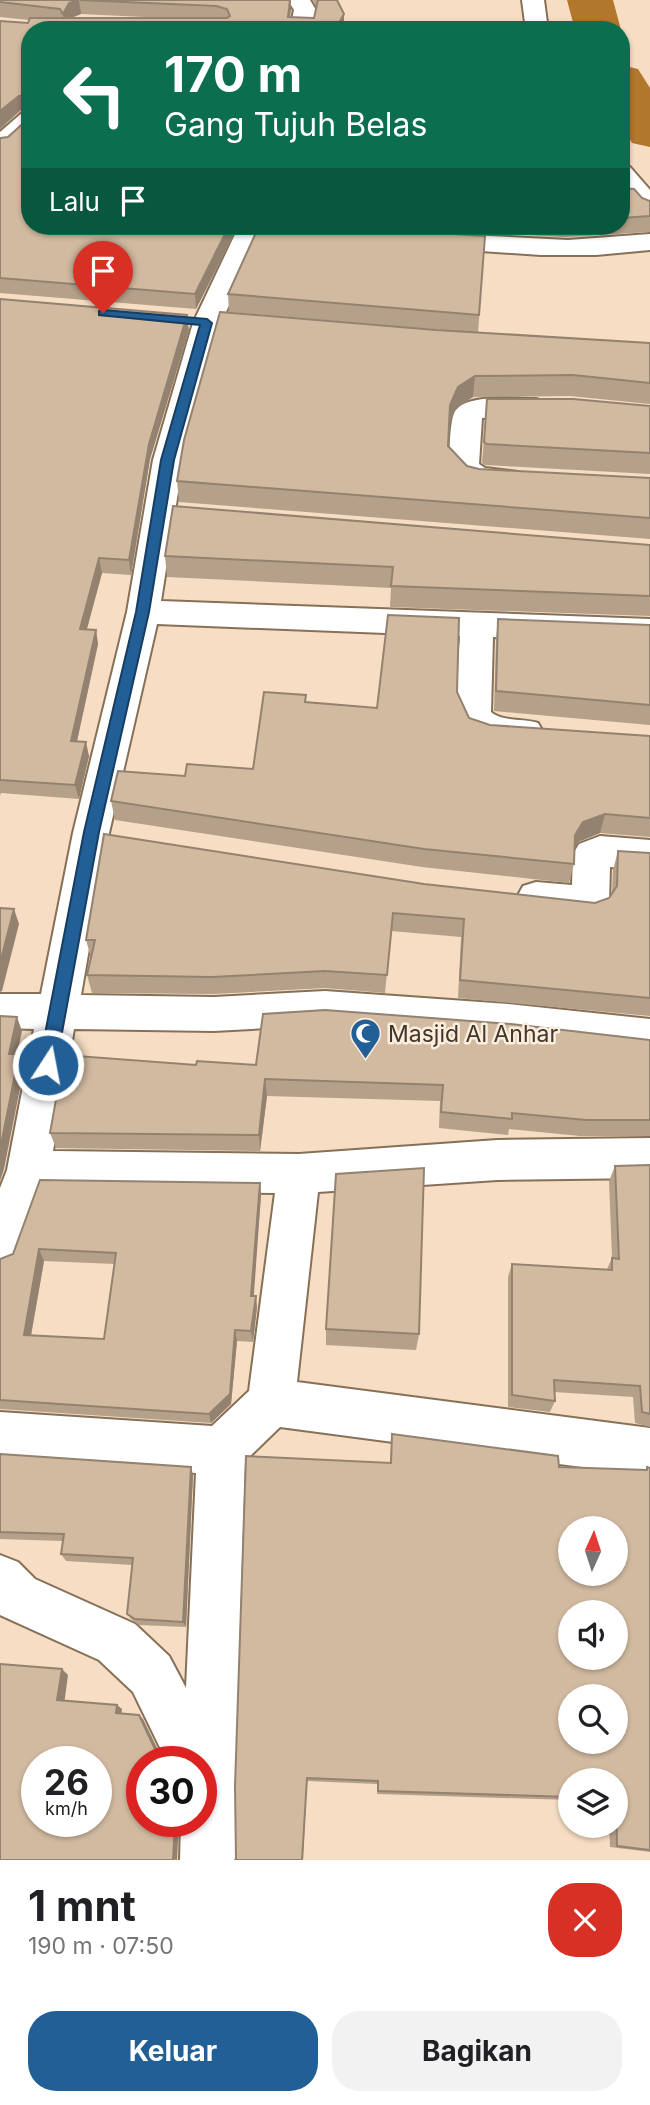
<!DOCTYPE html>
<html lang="id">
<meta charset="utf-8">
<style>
:root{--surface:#fff;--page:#f2f2f2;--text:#202124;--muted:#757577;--accent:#225f96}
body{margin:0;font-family:Inter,sans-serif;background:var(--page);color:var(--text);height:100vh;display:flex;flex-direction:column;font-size:26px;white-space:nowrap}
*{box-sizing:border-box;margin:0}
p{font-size:23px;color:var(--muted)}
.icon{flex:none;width:38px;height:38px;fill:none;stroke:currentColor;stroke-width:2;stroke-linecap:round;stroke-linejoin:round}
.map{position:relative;height:1860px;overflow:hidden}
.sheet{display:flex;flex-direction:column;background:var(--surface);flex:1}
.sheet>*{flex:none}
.banner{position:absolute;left:21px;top:21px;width:609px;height:214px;border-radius:28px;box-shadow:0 2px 5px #0004;background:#0b6e4f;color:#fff;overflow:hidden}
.needle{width:46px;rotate:3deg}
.controls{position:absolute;left:558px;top:1516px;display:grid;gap:14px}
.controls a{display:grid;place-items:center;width:70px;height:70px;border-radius:50%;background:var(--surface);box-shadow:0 2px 5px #0004;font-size:35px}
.speed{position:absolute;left:21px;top:1746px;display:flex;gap:14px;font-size:35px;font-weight:700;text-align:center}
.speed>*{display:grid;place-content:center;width:91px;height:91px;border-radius:50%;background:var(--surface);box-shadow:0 2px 5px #0004;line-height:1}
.speed small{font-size:18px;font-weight:400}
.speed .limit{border:10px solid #d22;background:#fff;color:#111}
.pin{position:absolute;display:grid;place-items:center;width:60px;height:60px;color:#fff;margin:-72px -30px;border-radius:50% 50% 50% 0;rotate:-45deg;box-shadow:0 0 7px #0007}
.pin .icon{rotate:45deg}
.me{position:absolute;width:77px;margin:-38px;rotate:11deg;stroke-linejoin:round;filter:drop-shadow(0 0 5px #0008)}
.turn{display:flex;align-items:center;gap:24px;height:147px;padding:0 28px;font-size:32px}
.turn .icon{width:91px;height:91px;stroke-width:2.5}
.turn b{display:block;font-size:49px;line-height:60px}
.then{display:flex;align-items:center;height:66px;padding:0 28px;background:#0003;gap:14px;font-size:26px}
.round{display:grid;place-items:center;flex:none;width:74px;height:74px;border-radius:28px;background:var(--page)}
.summary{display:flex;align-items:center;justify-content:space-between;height:119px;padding:0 28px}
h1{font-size:42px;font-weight:700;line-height:52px}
.cta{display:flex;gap:14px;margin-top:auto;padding:14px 28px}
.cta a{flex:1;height:80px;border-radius:28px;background:var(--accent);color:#fff;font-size:28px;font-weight:700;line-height:80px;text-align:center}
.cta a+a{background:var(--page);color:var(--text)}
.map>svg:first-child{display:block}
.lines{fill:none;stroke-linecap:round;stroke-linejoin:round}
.river{fill:#b1772a;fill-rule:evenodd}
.minor-casing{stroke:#867158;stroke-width:4}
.minor{fill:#fff;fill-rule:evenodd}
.wall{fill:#b5a08a;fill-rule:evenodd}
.shaded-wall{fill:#938270}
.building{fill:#d2baa0;stroke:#938270;stroke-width:2;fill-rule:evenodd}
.route{fill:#225f96;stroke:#163e62;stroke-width:2}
.labels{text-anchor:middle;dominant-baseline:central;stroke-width:5;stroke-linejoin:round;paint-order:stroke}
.poi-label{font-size:23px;fill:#40362b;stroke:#fceddc;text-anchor:start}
</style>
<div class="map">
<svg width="650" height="1860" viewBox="0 0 650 1860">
<rect width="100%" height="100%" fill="#f6ddc3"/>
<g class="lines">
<g class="river">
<polygon points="567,0 613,0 621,30 575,30"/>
<polygon points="621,65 638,69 650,88 650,147 632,143 621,125"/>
</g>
<defs>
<g id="minor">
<polygon points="288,0 310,0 316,10 312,30 290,30 294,10"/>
<polygon points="522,0 544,0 548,30 526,30"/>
<polygon points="30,111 30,131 9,150 0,152 0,132 22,113"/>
<polygon points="621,165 630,167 650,190 650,214 641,211 621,188"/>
<path d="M239 226H265L221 323 183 460 161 601 650 619V643L493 637 491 712C502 722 524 718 538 723L543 732 538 741C523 746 505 746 489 741 482 739 474 738 469 733 449 715 459 660 460 636L157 624 109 833 81 995 214 997 325 991 508 1004 650 1019V1055L508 1038 325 1025 214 1031 74 1029 53 1151 299 1154 497 1140 650 1138V1178L497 1180 318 1192 297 1382 650 1428V1476L280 1427 245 1461 235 1789 236 1860H180L181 1822H201V1762H167L133 1692 99 1660 0 1615V1555L18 1562 35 1579 135 1624 169 1656 186 1688 196 1473 0 1460V1412L212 1426 249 1391 275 1193 43 1190 16 1265 0 1271V1188L7 1170 34 1029 0 1028V994H41L73 833 127 612 153 460 193 323Z"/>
<polygon points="431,233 568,240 650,234 650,250 596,255 541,255 422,247 418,241 422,235"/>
<path d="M536 399 546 402 551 408 546 414 482 418 479 464 485 468 518 472 522 479 518 486C494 492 463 489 449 467 450 451 449 432 453 416 459 392 516 399 536 399Z"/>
<path d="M600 836 650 840V870L610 867 609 903 603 914C580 922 546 916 523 908L517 897 523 886 536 882 572 885 573 854 579 844Z"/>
</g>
</defs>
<use href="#minor" class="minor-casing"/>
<use href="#minor" class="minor"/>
</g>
<g class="wall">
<path d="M0 0H291L290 17 314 18 316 6 313 0H337L344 29 30 226H238L196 309 0 293V138L8 137 29 118 30 109 21 110 28 23 29 20 0 17ZM81 14 165 18H71Z"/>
<polygon points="621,175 622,188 650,201 650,232 565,237 374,226 621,226"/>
<polygon points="485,236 478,333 229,312 228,294"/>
<polygon points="0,299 189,330 150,459 131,575 102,573 87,629 96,630 98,644 77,741 89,756 79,799 1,793 0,796"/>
<polygon points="436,330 650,343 650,404 570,396 473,397 456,408 449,425 448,446 467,466 479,469 650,478 650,539 179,502 177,481"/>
<polygon points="487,399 650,406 650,474 485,465 482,463"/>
<polygon points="650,545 650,616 390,607 391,588 167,577 165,556"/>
<polygon points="498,619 650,625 650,725 494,711 496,640"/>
<polygon points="457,692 469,718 490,725 650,736 650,837 600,833 578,842 574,847 574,864 569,883 422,867 115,820 111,801 185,776 253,769 306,695 306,702 377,708"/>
<polygon points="618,851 650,853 650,1016 458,998 461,937 391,931 385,993 325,988 214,994 92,993 87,975 91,958 86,940 424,884 595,903 609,898 612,894 613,870"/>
<polygon points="650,1040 650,1136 580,1136 509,1129 508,1135 439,1128 440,1101 267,1096 260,1151 56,1148 50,1133 196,1065 256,1065"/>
<polygon points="650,1165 650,1427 635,1423 633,1397 554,1392 555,1401 550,1412 508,1407 508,1277 512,1264 607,1269 612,1258 609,1181 615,1166"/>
<path d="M260 1183 261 1195 253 1296 257 1307 253 1342 237 1341 231 1404 211 1423 0 1409V1259ZM44 1261 115 1264 104 1339 31 1336Z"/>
<polygon points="326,1329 419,1334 416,1350 326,1345"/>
<polygon points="392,1434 559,1467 645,1470 647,1467 650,1468 650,1852 610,1847 609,1825 616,1825 616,1780 570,1780 570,1800 377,1794 377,1784 307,1781 303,1860 235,1860 390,1463"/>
<polygon points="0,1454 191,1467 193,1475 186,1627 139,1625 131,1619 127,1614 132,1565 66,1561 61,1554 63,1541 0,1539"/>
</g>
<g class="shaded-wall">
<polygon points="79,0 81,14 71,18 65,28 63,14 69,3"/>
<polygon points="290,0 291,10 288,30 288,17"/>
<polygon points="344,14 344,29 335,30"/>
<polygon points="27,94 29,108 21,110 0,129 0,111 19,96"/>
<polygon points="229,226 238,226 196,309 195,294"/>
<polygon points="187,315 189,330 150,459 131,575 129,560 149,444"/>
<polygon points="475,376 473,397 456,408 449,426 450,405 458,387"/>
<polygon points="99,558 102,573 83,643 80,629"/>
<polygon points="96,630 98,644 74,755 71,741"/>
<polygon points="86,742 89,756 79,799 75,785"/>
<polygon points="605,814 600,833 578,842 570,854 575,835 583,822"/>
<polygon points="14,909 19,924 2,991 0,992 0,963"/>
<polygon points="17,1017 22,1031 14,1068 9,1054"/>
<polygon points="19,1054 24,1068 4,1169 0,1181 0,1150"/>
<polygon points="265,1079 267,1096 260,1151 259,1135"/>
<polygon points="260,1183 261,1195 253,1307 251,1296"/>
<polygon points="39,1249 44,1261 29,1346 24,1335"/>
<polygon points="256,1296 257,1307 253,1342 251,1331"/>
<polygon points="235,1330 237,1341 231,1404 211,1423 209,1414"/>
<polygon points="191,1467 193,1475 186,1627 183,1622"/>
<polygon points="62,1669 68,1675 64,1705 57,1700"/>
<polygon points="117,1705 122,1709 121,1717 116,1713"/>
<polygon points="139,1715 143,1719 164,1762 160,1760"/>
<polygon points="175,1822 179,1822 177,1860 173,1859"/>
</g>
<g class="building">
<polygon points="0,0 79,0 69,3 63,14 60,9 0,2"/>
<polygon points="80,0 290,0 288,17 314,18 318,0 337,0 344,14 335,30 30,30 30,96 27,94 19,96 0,111 0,21 28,23 30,18 227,18 230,16 227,9 216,6"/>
<polygon points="30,107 30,226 229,226 195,294 0,278 0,138 8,137 29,118"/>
<polygon points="621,175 622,188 634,189 642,198 650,201 650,216 621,218"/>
<polygon points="259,226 332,226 485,236 479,315 228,294"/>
<polygon points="0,299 187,315 149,444 129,560 99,558 80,629 96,630 71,741 86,742 75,785 0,780"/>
<polygon points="220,312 436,330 650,343 650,383 573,375 475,376 458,387 450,405 448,446 467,466 479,469 650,478 650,518 177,481 184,440"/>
<polygon points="487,399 573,399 650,406 650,453 487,444 484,442"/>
<polygon points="173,506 650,545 650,596 391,586 393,567 165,556"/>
<polygon points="388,615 459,618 457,692 469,718 490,725 650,736 650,818 605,814 583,822 575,835 574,864 424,849 111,801 118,771 185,776 187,764 253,769 264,692 306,695 305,702 377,708"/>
<polygon points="498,619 650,625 650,705 496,691"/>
<polygon points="104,834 424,884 595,903 609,898 617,886 618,851 650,853 650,998 460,980 464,919 393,913 387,975 325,971 212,977 87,975 95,940 86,940"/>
<polygon points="0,908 14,909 0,963"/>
<polygon points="325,1010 511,1024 650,1040 650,1120 586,1120 512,1113 512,1119 441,1112 443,1085 265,1079 259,1135 50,1133 64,1055 196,1065 197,1061 256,1065 263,1014"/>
<polygon points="0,1016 17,1017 9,1054 19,1054 0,1150"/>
<polygon points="650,1165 650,1414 642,1412 640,1386 554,1380 555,1401 512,1395 512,1264 612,1270 612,1258 619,1259 615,1166"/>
<polygon points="424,1168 419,1334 326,1329 336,1174"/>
<path d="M40 1180 260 1183 251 1296H256L251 1331 235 1330 230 1394 209 1414 0 1400V1259L13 1254ZM39 1249 116 1253 104 1339 24 1335Z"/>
<path d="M392 1434 558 1456 559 1467 647 1470V1467L650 1468V1850L617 1846 616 1780H570V1797L378 1791V1781L307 1778 302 1860H235L236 1859 235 1786 246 1456 391 1463ZM570 1528H616V1573H570ZM570 1612H616V1657H570ZM570 1696H616V1741H570Z"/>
<polygon points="0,1454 191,1467 183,1622 135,1619 127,1614 133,1558 61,1554 64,1534 0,1532"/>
<path d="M0 1664 62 1669 57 1700 117 1705 116 1713 139 1715 160 1760 195 1761V1762H142V1822H175L173 1859 174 1860H0ZM37 1762H96V1822H37Z"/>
</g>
<polygon class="route" points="103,310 207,319 212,323 174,460 149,612 99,832 56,1065 54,1070 48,1072 42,1070 39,1065 84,832 136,612 161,460 200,325 99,315 99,311"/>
<defs>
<symbol id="mosque-pin" viewBox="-11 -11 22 30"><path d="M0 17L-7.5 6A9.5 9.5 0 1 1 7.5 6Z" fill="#225f96" stroke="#fceddc"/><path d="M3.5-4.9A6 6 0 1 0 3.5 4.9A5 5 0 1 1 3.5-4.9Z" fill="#fff"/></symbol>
</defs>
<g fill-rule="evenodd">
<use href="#mosque-pin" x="348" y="1016" width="35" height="47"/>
</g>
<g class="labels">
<g class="poi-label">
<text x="388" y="1034">Masjid Al Anhar</text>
</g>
</g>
</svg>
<div class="controls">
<a><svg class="needle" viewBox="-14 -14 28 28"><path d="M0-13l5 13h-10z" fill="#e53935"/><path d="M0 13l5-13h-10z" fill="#757577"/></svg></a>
<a><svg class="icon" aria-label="sound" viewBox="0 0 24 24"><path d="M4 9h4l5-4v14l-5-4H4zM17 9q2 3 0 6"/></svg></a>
<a><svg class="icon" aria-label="search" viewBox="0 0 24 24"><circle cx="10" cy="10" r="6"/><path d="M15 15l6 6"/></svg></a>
<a><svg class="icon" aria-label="layers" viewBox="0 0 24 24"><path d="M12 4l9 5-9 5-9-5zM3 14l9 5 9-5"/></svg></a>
</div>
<div class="speed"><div>26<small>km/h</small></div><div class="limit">30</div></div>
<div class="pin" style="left:103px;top:313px;background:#d93025"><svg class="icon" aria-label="arrive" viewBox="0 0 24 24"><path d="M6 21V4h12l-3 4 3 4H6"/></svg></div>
<svg class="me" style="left:48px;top:1065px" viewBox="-20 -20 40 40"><circle r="17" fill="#225f96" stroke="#fff" stroke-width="3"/><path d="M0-11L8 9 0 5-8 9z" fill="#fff"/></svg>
<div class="banner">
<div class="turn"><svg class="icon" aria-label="left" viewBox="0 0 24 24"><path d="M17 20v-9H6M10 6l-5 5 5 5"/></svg><div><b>170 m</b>Gang Tujuh Belas</div></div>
<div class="then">Lalu<svg class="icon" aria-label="arrive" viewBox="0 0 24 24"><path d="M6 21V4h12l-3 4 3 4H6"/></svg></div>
</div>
</div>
<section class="sheet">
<div class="summary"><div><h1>1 mnt</h1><p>190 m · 07:50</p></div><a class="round" style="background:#d93025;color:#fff"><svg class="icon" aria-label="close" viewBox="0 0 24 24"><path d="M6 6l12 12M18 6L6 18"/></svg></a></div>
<div class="cta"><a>Keluar</a><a>Bagikan</a></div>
</section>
